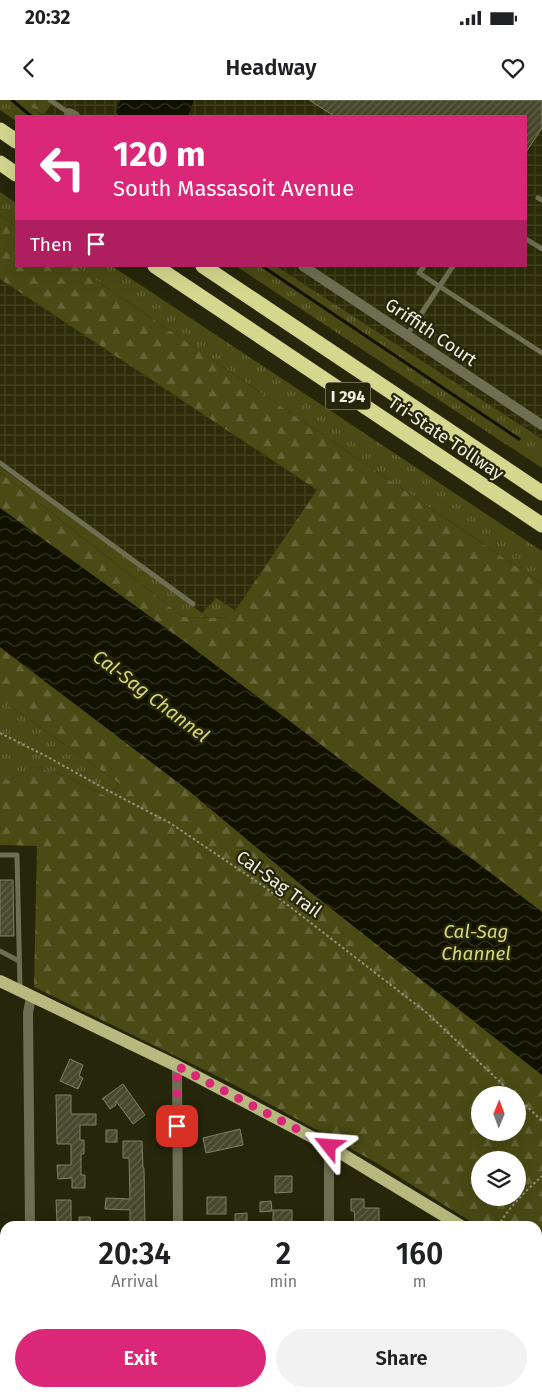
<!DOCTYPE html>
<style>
:root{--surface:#fff;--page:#f2f2f2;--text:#202124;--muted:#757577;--accent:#db2777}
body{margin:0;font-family:"Fira Sans",sans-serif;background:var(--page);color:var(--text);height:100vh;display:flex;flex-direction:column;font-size:19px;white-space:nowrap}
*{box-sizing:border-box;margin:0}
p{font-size:16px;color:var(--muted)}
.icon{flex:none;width:28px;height:28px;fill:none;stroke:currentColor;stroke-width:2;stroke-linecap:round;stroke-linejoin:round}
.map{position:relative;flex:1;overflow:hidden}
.details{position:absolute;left:0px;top:1121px;width:542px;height:176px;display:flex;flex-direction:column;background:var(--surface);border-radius:15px 15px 0 0;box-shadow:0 5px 20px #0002}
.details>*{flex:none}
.hud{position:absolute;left:15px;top:15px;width:512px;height:152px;border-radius:0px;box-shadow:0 5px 20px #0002;background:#db2777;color:#fff;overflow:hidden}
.needle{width:32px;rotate:1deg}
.buttons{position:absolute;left:471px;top:986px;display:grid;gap:10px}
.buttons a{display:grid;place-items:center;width:55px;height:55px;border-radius:50%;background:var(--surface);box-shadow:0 5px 20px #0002;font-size:25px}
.pin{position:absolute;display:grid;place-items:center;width:42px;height:42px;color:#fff;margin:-21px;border-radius:10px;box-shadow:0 2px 8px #0006}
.me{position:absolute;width:55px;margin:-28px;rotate:298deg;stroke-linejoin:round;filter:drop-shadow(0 0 4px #0008)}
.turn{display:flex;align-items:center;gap:18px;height:105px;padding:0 15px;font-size:22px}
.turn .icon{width:65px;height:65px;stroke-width:2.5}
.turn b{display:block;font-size:35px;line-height:42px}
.then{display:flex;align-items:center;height:48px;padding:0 15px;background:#0003;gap:10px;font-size:19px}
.eta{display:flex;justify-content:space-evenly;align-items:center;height:85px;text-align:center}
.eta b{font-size:30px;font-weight:600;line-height:35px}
.cta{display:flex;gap:10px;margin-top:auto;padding:10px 15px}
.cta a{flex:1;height:58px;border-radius:30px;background:var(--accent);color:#fff;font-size:20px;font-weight:600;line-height:58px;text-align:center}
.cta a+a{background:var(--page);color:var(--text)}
.status{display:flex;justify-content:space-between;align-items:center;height:35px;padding:0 25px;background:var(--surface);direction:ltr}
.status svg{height:14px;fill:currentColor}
header{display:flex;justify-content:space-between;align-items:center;height:65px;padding:0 15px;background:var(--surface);font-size:22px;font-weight:600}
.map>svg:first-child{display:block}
.industrial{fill:url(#industrial-grid)}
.grass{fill:url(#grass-tufts)}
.forest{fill:url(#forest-firs);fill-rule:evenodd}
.water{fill:url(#water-waves)}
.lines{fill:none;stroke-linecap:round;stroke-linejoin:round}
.stream{stroke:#110;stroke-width:3}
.building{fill:url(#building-hatch);stroke:#808163}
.path{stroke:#91927c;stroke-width:2;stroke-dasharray:2.5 2.5;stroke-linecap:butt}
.lane{stroke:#6d6e52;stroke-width:5}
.street{stroke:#6d6e52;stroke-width:10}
.primary{stroke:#b7b97e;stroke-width:12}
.highway{stroke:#d5d78f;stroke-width:15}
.route{stroke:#db2777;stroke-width:9;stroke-dasharray:0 16.2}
.labels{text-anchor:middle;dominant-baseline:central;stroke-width:4.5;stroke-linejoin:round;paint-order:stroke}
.shield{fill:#25260a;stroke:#b2b39f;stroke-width:1}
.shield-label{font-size:16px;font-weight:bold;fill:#eff0df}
.street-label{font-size:18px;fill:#eff0df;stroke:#25260a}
.water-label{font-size:19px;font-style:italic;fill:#d6d975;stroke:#25260a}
</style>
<div class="status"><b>20:32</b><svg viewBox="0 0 49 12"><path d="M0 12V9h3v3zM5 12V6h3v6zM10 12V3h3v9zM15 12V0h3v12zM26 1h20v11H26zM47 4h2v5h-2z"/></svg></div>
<header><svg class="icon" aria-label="back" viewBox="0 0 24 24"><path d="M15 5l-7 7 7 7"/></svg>Headway<svg class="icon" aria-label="heart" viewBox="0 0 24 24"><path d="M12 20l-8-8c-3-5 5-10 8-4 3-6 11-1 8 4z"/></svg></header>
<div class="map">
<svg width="542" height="1297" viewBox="0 0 542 1297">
<defs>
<pattern id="industrial-grid" width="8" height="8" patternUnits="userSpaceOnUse" patternTransform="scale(1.25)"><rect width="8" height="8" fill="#2c2d08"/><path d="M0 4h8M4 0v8" fill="none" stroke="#414220"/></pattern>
<pattern id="grass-tufts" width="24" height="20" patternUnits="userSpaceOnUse" patternTransform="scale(1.25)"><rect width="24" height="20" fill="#4a4a15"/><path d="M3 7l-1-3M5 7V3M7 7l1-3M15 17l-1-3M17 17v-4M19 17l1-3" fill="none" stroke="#646437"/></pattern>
<pattern id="forest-firs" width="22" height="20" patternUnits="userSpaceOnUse" patternTransform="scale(1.25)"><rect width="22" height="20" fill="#4a4a15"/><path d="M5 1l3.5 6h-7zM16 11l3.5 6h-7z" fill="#646437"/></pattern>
<pattern id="water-waves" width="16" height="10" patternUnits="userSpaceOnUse" patternTransform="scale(1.25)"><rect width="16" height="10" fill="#110"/><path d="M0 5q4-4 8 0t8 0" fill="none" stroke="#343425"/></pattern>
<pattern id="building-hatch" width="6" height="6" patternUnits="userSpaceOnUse" patternTransform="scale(1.25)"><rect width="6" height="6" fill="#47482c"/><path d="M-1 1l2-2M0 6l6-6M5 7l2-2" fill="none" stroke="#62634a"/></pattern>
</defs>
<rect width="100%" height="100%" fill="#25260a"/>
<g class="industrial">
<polygon points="55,0 542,0 542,339 276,166 526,166 526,16 43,16"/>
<polygon points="0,179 317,390 236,510 216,498 202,513 83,425 0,367"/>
</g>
<g class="grass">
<polygon points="0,0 37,0 32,8 44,16 16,16 16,21 0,10"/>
<polygon points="0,92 16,103 16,126 0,115"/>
<polygon points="75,166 112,166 542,451 542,484"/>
<polygon points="236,166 276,166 542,339 542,368"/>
<polygon points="0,367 83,425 202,513 216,498 235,510 231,518 183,517 0,372"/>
<polygon points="0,599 119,683 117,688 106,696 66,676 34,667 15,678 0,681"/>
</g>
<g class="forest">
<polygon points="37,0 55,0 43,15 31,7"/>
<polygon points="0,115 16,126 16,166 75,166 542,484 542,812 185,542 0,408 0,372 183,517 230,518 317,390 0,179"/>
<path d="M0 547 188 690 299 783 542 975V1172L538 1169V1126H478L375 1062 231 983 34 887 37 746 0 745V681L15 678 34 667 66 676 106 696 117 688 119 683 0 599ZM480 995H518V1032H480ZM480 1060H518V1098H480Z"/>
</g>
<g class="water">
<path d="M121 0H194L188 16H119C115 9 116 6 121 0Z"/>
<polygon points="0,408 185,542 542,812 542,975 299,783 188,690 0,547"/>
</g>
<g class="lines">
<g class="stream">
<polyline points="12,0 31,16"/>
<polyline points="262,166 519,339"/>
</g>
</g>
<g class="building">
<polygon points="309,0 542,0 542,28 526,52 526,16 334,16"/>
<polygon points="0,780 13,780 14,836 0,836"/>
<polygon points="70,959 83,965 79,976 83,978 78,989 60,981"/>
<polygon points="123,984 145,1015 133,1024 116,1001 116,1005 110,1009 104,1000 102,999"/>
<polygon points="56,995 71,995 71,1014 96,1014 96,1025 80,1025 80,1040 84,1040 84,1054 81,1054 81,1075 85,1075 85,1088 72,1088 72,1078 58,1079 57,1065 71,1065 71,1044 57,1044"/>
<polygon points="240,1029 243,1045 206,1053 203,1038"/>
<rect x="106" y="1030" width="11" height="12"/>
<polygon points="123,1041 142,1041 143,1068 144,1068 145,1126 130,1126 130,1110 105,1109 106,1098 130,1099 129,1058 123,1058"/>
<polygon points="275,1076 292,1076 292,1092 275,1093"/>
<rect x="207" y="1097" width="19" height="17"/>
<polygon points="351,1099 364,1099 364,1108 379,1108 379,1122 355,1122 354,1111 351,1111"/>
<polygon points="56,1100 71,1100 71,1123 57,1123"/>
<polygon points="271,1101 272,1111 260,1112 260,1102"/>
<rect x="273" y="1110" width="19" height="16"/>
<polygon points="247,1113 247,1126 235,1126 235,1114"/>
<polygon points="79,1117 90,1117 91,1126 79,1126"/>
</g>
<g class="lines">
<g class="path">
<polyline points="0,633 46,656 107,690 170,723 262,785 427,913 514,995"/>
<polyline points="518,998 542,1021"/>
<path d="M498 1126C509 1107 526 1091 542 1076"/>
</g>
<g class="lane">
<polyline points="50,0 69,13"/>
<polyline points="538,98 542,100"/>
<polyline points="526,139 542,149"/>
<polyline points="424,166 419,173 542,253"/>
<polyline points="407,235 453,166"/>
<polyline points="0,363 193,504"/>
<polyline points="0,755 17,755 20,888"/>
<polyline points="0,851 19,861"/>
</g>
<g class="street">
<polyline points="69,13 75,16"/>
<polyline points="303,166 542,325"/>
<polyline points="177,966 178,1126"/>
<polyline points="30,1126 28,913 31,897"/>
<polyline points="329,1126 329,1046"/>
<polyline points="31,1292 31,1297"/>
<polyline points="178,1292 178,1297"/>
<polyline points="477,1292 477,1297"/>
<polyline points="329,1297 329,1292"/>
</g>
<g class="primary">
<polyline points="0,881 177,966 329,1046 461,1126"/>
<polyline points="538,1179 542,1182"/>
</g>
<g class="highway">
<polyline points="0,30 16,41"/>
<polyline points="0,63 16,74"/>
<polyline points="155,166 542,425"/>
<polyline points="203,166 542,393"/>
</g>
</g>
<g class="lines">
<polyline class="route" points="177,1026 177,966 329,1046"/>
</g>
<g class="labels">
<rect class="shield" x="325.5" y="282.5" width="45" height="27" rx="4"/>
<g class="shield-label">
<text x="348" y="296">I 294</text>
</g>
<g class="street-label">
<text transform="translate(431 232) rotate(34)">Griffith Court</text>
<text transform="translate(446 338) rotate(34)">Tri-State Tollway</text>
<text transform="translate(279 784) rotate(36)">Cal-Sag Trail</text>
</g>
<g class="water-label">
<text transform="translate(151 596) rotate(37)">Cal-Sag Channel</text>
<text x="476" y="831">Cal-Sag<tspan x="476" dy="22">Channel</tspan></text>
</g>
</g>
</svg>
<div class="buttons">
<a><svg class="needle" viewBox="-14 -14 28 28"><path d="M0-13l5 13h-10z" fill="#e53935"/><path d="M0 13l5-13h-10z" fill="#757577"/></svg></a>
<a><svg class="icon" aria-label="layers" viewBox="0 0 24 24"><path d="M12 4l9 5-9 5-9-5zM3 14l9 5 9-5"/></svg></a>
</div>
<div class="pin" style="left:177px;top:1026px;background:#d93025"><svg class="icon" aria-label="arrive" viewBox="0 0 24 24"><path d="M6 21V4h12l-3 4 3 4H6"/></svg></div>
<svg class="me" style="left:329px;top:1046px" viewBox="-20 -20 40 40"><path d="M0-17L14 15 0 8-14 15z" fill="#db2777" stroke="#fff" stroke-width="4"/></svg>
<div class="hud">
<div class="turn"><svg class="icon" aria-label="left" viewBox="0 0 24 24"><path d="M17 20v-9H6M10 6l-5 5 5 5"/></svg><div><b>120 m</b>South Massasoit Avenue</div></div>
<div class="then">Then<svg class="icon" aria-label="arrive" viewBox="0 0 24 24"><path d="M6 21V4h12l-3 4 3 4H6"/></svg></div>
</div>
<section class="details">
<div class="eta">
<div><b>20:34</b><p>Arrival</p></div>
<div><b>2</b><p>min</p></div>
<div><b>160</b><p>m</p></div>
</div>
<div class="cta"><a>Exit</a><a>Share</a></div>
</section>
</div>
